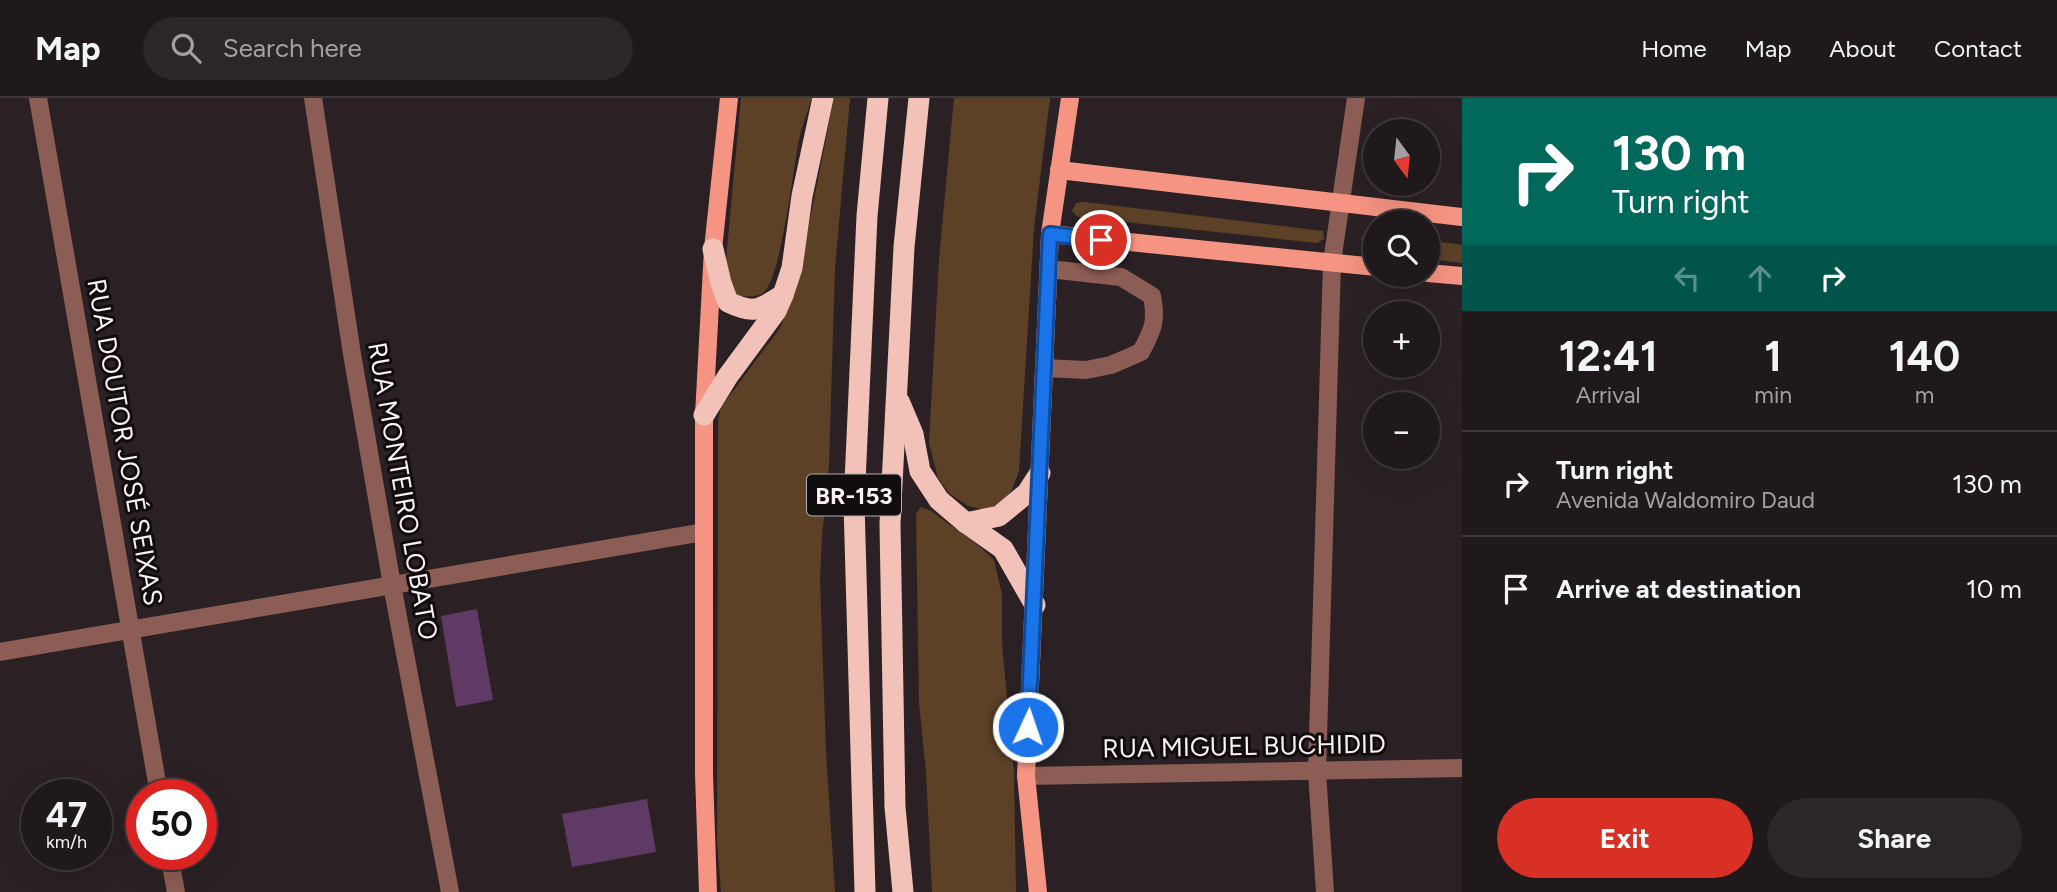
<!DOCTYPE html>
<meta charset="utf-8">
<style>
:root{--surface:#20191b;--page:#2d2628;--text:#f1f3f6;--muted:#a2a0a3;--line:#3d383a;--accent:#d93025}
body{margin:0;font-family:Figtree,sans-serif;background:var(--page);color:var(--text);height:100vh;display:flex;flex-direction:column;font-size:26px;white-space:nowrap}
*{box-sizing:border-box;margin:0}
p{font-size:23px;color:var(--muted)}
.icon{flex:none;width:38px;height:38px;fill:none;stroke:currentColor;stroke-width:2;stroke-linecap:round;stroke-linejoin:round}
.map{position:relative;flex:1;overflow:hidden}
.sheet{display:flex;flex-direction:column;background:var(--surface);width:595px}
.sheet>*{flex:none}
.banner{background:#00695c;color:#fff;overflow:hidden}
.needle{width:46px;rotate:165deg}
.tools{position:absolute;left:1363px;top:21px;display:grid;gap:14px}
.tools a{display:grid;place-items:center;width:77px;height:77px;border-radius:50%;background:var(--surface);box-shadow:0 7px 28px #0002,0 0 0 2px var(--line);font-size:35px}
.speed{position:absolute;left:21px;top:681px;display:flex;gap:14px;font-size:35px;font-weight:700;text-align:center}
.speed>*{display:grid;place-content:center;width:91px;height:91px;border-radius:50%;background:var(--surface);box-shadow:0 7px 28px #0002,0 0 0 2px var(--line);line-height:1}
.speed small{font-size:18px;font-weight:400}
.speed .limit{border:10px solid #d22;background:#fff;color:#111}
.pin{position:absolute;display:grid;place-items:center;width:60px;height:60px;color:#fff;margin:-30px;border:4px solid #fff;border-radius:50%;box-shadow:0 2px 7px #0007}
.me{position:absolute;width:77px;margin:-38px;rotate:3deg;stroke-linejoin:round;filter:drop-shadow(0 0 5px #0008)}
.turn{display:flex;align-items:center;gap:24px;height:147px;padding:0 35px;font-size:32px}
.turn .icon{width:91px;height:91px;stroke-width:2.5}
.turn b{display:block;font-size:49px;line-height:60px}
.lanes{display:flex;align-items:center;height:66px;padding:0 35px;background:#0003;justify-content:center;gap:35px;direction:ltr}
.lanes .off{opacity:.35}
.eta{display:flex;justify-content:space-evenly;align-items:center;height:119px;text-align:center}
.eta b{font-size:42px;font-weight:700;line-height:49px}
.primary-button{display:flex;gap:14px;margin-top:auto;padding:14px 35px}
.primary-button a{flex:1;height:80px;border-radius:42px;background:var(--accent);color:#fff;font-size:28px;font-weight:700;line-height:80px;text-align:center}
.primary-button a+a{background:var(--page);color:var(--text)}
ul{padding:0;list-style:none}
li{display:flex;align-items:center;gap:21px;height:105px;padding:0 35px;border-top:2px solid var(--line)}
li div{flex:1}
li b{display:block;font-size:26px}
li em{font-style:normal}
header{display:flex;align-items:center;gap:42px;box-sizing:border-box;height:98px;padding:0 35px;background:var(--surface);border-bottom:2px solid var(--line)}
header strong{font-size:33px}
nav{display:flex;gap:38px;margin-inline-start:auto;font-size:24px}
.search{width:490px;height:63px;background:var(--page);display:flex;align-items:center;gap:18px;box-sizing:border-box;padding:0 24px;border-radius:38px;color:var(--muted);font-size:26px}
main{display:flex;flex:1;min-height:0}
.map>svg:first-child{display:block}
.green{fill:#5c4127}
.building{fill:#5f3a64}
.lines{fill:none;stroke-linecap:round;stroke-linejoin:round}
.minor{stroke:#8c5d54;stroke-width:18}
.major{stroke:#f59482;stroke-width:18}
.highway{stroke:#f2c2b8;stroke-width:21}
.route-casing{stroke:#114b97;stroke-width:18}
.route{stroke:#1a73e8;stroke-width:12}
.labels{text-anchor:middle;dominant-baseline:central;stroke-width:6;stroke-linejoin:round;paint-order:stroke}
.shield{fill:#110c0e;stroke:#b3acaf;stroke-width:2}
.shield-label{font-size:24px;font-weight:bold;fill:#f9f1f4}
.street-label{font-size:26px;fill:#f9f1f4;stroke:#110c0e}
</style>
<header>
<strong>Map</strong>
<div class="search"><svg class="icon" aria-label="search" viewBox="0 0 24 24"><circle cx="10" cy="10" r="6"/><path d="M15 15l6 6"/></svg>Search here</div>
<nav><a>Home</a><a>Map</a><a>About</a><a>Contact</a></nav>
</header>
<main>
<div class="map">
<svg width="1462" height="794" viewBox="0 0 1462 794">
<rect width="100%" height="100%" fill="#2b2124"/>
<g class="green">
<path d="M741 0H812C807 15 801 31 798 47 793 74 781 178 764 194 757 200 747 198 739 198L730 190 725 173Z"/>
<polygon points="834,0 850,0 835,170 829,367 822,439 820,482 826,654 835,794 721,794 717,743 718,322 721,309 780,230 791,202 800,172"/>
<polygon points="954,0 1050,0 1034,130 1019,373 1011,394 998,406 985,412 968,408 949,395 938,380 929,345 939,161"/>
<polygon points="1085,104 1323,133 1324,141 1317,145 1078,119 1072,113 1076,105"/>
<path d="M1369 135 1375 136V155C1366 154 1363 149 1361 140Z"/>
<polygon points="1428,142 1462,147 1462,165 1428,161"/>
<polygon points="921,409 931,413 978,447 994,462 1002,497 1002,546 1014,675 1016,794 932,794 926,674 919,605 916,416"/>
</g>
<g class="building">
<polygon points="477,511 493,602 456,609 441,518"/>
<polygon points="647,701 656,754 572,769 562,716"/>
</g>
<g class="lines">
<g class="minor">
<polyline points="38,0 159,696"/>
<polyline points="313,0 352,256 392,487 450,794"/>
<path d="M1044 270 1086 272 1111 267 1141 254C1153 231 1157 224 1152 198L1121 179 1049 171"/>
<polyline points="0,554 704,434"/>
<polyline points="1026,678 1462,670"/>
<polyline points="169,756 176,794"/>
<polyline points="1325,794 1317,674 1332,164 1356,0"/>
</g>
<g class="major">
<polyline points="1059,72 1462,119"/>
<polyline points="1050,136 1376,169"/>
<polyline points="1428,175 1462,178"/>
<polyline points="708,794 704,676 704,317 713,151 729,0"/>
<polyline points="1038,794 1026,678 1050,136 1070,0"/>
</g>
<g class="highway">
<path d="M713 151 721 185 728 204C755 217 760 211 783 197"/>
<polyline points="899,303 913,336 920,373 939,402 966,425 1003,451 1035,507"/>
<polyline points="704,317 728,278 776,213 783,197 792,170 802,98 823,0"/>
<polyline points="966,425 999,418 1027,395 1040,375"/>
<polyline points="865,794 854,406 867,118 878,0"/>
<polyline points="903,794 895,709 890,426 904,149 919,0"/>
</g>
</g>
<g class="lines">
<defs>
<polyline id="route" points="1028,629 1050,136 1101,142"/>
</defs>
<use href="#route" class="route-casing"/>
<use href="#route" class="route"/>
</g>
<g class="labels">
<rect class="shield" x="807" y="376.5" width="94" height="41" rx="5"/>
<g class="shield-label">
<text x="854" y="397">BR-153</text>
</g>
<g class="street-label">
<text transform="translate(125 344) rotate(80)">RUA DOUTOR JOSÉ SEIXAS</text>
<text transform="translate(403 393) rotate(80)">RUA MONTEIRO LOBATO</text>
<text transform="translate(1244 648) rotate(-1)">RUA MIGUEL BUCHIDID</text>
</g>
</g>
</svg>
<div class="tools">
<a><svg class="needle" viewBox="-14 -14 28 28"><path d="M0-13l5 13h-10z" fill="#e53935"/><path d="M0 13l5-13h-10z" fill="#a2a0a3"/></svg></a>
<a><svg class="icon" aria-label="search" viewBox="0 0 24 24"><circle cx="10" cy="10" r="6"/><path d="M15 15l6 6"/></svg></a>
<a>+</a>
<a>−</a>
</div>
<div class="speed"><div>47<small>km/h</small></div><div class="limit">50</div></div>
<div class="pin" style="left:1101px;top:142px;background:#d93025"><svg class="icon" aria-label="arrive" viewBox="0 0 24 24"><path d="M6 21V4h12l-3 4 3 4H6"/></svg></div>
<svg class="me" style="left:1028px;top:629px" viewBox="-20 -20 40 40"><circle r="17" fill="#1a73e8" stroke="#fff" stroke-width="3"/><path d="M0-11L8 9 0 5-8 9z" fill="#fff"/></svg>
</div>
<section class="sheet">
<div class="banner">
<div class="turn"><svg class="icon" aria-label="right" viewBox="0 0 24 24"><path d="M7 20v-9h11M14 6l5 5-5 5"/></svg><div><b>130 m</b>Turn right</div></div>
<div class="lanes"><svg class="icon off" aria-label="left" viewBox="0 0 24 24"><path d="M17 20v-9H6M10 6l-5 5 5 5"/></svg><svg class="icon off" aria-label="ahead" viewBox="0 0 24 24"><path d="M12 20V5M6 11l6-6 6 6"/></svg><svg class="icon" aria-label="right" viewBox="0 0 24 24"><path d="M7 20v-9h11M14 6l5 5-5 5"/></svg></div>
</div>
<div class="eta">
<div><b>12:41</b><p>Arrival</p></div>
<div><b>1</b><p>min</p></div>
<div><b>140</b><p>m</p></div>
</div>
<ul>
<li><svg class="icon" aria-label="right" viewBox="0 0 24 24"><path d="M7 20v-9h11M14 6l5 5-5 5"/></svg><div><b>Turn right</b><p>Avenida Waldomiro Daud</p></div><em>130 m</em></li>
<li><svg class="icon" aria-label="arrive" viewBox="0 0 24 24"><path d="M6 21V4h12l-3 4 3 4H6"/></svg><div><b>Arrive at destination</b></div><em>10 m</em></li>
</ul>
<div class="primary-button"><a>Exit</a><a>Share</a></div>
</section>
</main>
